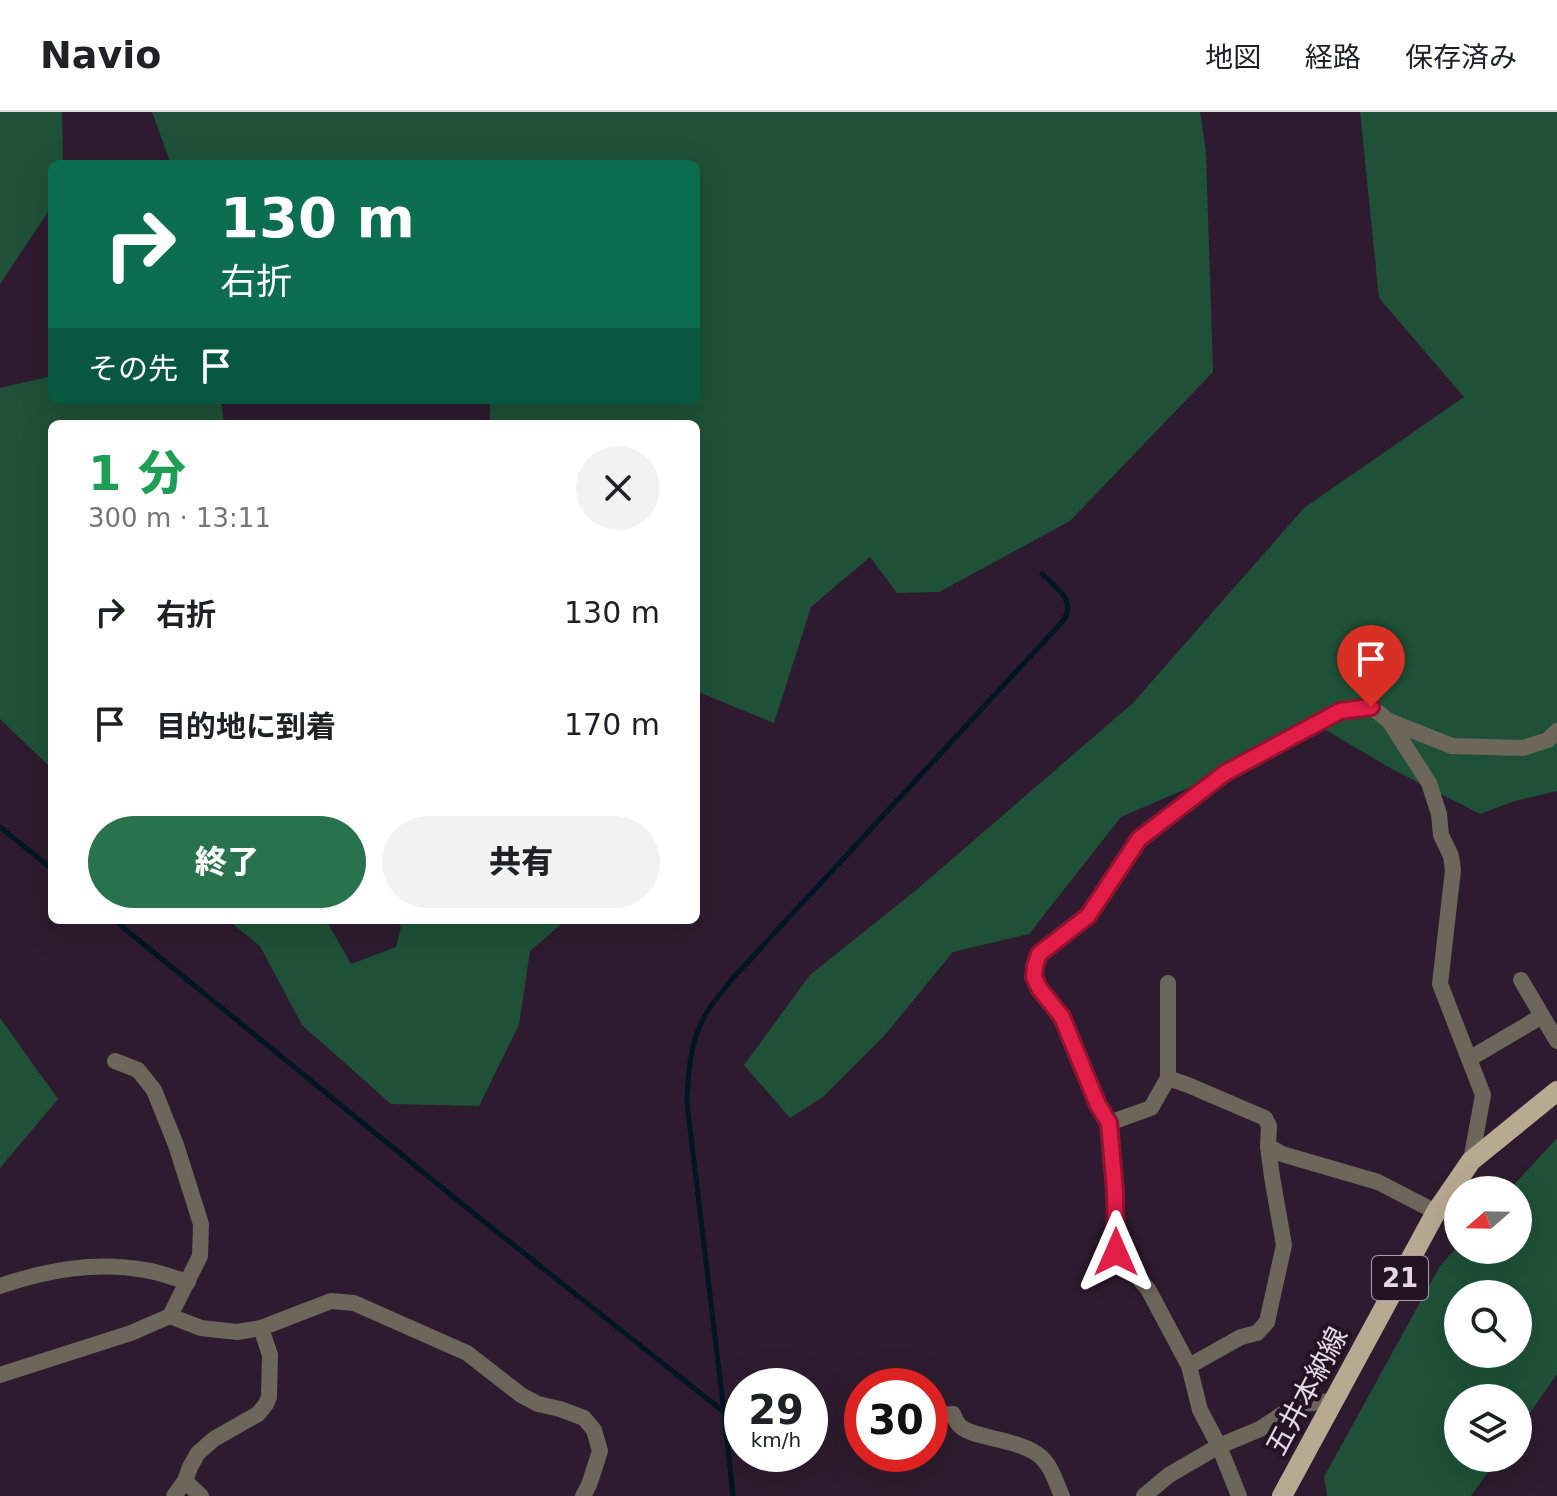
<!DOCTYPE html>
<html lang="ja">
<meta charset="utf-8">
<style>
:root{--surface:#fff;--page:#f2f2f2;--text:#202124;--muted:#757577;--line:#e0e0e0;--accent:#28734e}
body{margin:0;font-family:"DejaVu Sans","Noto Sans JP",sans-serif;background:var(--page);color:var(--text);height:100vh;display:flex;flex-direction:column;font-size:30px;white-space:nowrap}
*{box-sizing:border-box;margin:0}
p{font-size:26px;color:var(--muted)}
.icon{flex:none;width:44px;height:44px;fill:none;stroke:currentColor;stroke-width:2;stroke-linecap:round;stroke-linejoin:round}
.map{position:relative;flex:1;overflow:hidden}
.sheet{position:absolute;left:48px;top:308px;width:652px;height:504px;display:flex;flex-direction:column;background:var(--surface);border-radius:12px;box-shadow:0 8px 32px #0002}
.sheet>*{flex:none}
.banner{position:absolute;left:48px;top:48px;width:652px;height:244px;border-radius:12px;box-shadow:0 8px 32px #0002;background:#0b6e4f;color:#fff;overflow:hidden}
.needle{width:52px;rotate:250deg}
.tools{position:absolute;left:1444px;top:1064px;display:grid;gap:16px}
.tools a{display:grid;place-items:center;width:88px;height:88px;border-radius:50%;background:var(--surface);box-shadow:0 8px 32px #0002;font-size:40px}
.speed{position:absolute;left:724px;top:1256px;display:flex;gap:16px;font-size:40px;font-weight:700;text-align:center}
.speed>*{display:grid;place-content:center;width:104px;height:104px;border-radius:50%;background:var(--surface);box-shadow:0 8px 32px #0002;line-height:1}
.speed small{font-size:20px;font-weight:400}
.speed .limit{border:12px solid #d22;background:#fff;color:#111}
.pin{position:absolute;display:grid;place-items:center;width:68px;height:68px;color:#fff;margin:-82px -34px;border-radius:50% 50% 50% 0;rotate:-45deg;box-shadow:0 0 8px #0007}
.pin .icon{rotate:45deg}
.me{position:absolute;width:88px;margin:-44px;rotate:0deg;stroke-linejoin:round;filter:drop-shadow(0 0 6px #0008)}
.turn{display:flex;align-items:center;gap:28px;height:168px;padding:0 40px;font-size:36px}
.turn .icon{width:104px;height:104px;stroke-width:2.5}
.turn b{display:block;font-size:56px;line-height:68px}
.then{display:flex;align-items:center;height:76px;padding:0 40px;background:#0003;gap:16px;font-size:30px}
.round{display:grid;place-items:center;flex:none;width:84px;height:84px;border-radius:42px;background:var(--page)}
.overview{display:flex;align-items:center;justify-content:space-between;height:136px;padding:0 40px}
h1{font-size:48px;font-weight:800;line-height:60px;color:#1e9e55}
.button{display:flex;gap:16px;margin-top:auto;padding:16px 40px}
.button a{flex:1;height:92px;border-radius:48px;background:var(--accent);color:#fff;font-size:32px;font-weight:800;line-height:92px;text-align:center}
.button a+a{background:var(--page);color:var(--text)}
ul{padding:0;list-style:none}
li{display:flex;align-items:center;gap:24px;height:112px;padding:0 40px}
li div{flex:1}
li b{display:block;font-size:30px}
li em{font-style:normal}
header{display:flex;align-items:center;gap:48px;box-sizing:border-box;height:112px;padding:0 40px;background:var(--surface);border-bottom:2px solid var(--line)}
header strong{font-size:38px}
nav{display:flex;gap:44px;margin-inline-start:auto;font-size:28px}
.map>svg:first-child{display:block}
.green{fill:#1e5137;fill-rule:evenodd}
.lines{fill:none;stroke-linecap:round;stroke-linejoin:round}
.stream{stroke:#001624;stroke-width:5}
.street{stroke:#6d665a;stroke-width:16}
.primary{stroke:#b8a991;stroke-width:20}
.route-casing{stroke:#92132f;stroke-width:20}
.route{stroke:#e11d48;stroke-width:14}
.labels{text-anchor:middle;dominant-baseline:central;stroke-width:8;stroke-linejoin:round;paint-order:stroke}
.shield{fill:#241225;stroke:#ab9dab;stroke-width:2}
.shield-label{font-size:26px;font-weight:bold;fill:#e5d8e5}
.street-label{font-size:28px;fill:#e5d8e5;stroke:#241225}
</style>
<header>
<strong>Navio</strong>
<nav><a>地図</a><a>経路</a><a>保存済み</a></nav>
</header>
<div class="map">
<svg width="1557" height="1384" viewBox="0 0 1557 1384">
<rect width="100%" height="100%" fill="#2e1b2f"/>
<g class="green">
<polygon points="0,0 62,0 63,52 52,52 52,94 0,172"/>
<polygon points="152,0 1200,0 1206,40 1213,260 1070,409 939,480 897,481 870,445 811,495 774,611 696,579 696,312 490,312 490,288 696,288 696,52 171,52"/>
<polygon points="1360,0 1557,0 1557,679 1515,689 1480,702 1392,657 1324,617 1121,705 1029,822 953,840 884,924 823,985 790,1006 744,953 810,863 915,779 1133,591 1304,396 1464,285 1379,186"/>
<polygon points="52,264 52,288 221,288 224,312 52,312 52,657 0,607 0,276"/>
<polygon points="228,808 326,808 351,852 396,835 401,815 397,808 566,808 530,839 519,913 479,994 391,992 302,913 260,834"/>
<polygon points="0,906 58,987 0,1056"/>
<path d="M1557 1026V1262L1518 1318V1286H1458V1346H1498L1471 1384H1327L1324 1365 1440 1154 1458 1134V1138H1518V1078H1509ZM1518 1182V1242H1458V1182Z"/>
</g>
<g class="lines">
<g class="stream">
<polyline points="0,715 52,757"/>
<polyline points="114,808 467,1096 724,1300 733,1384"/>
<path d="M724 1300 687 991C688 961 690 928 706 902 713 889 724 878 733 866L1063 509C1077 488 1057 477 1042 462"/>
</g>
<g class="street">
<polyline points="1389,609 1452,634 1523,636 1548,628 1557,619"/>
<polyline points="1521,868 1557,929"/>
<polyline points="1469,947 1542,904"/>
<polyline points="1168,966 1188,973 1265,1006 1269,1014 1268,1034 1272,1065 1284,1133 1267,1210 1257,1221 1241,1225 1189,1254"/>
<polyline points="1109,1011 1151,996 1168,966 1168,871"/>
<polyline points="1268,1034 1282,1042 1378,1070 1436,1100"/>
<path d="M0 1174C47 1158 95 1149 145 1158 159 1160 174 1166 188 1170"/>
<polyline points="170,1204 201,1216 237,1220 261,1216 331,1189 354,1191 467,1241 521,1283 538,1292 560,1297 584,1306 594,1318 600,1339 589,1373 583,1384"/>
<polyline points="0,1263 131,1221 170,1204 200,1144 201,1112 176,1033 154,978 138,958 115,949"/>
<path d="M930 1304 953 1302C955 1306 956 1310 959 1313 971 1327 1020 1326 1041 1345 1052 1355 1056 1371 1062 1384"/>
<polyline points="185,1369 201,1384"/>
<polyline points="174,1384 185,1369 190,1355 198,1341 214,1327 258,1302 266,1292 269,1285 270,1243 261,1216"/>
<polyline points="1144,1384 1169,1363 1219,1334 1260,1317 1284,1301 1302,1292 1333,1289"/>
<polyline points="1239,1384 1219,1334 1200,1298 1189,1254 1148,1177 1116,1140 1115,1079 1109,1011 1098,993 1062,905 1039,876 1034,865 1035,854 1039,842 1088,804 1139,727 1225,661 1319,609 1340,599 1371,595 1389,609 1429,671 1439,702 1441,723 1451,744 1453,758 1440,872 1483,983 1471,1049"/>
</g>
<polyline class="primary" points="1282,1384 1436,1100 1471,1049 1557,979"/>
</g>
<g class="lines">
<defs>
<polyline id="route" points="1116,1140 1115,1079 1109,1011 1098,993 1062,905 1039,876 1034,865 1035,854 1039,842 1088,804 1139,727 1225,661 1340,599 1371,595"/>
</defs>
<use href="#route" class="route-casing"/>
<use href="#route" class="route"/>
</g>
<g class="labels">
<rect class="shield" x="1372" y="1144" width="56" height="44" rx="6"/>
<g class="shield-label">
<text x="1400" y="1166">21</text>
</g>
<g class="street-label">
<text transform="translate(1307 1279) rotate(-62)">五井本納線</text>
</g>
</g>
</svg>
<div class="tools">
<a><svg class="needle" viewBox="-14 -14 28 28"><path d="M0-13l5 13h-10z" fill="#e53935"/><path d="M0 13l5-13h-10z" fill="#757577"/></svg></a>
<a><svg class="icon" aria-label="search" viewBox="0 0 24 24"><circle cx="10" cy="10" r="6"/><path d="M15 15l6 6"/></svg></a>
<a><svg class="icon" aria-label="layers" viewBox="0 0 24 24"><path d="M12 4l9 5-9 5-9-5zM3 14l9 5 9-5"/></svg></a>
</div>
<div class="speed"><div>29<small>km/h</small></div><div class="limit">30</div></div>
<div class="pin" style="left:1371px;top:595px;background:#d93025"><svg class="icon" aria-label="arrive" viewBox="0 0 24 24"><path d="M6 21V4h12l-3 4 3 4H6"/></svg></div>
<svg class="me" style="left:1116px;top:1140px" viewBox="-20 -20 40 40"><path d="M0-17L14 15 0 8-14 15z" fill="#e11d48" stroke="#fff" stroke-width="4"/></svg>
<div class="banner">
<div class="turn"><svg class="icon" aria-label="right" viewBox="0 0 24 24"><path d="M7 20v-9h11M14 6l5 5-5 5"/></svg><div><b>130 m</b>右折</div></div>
<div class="then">その先<svg class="icon" aria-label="arrive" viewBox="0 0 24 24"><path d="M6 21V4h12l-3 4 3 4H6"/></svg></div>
</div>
<section class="sheet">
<div class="overview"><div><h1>1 分</h1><p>300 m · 13:11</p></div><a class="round"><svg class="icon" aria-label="close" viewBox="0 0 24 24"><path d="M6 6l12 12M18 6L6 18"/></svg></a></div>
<ul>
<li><svg class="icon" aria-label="right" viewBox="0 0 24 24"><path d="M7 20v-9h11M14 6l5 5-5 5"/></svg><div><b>右折</b></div><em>130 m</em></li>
<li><svg class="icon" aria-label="arrive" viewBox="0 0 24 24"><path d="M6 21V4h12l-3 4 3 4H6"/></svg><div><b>目的地に到着</b></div><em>170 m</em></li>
</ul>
<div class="button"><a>終了</a><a>共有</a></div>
</section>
</div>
